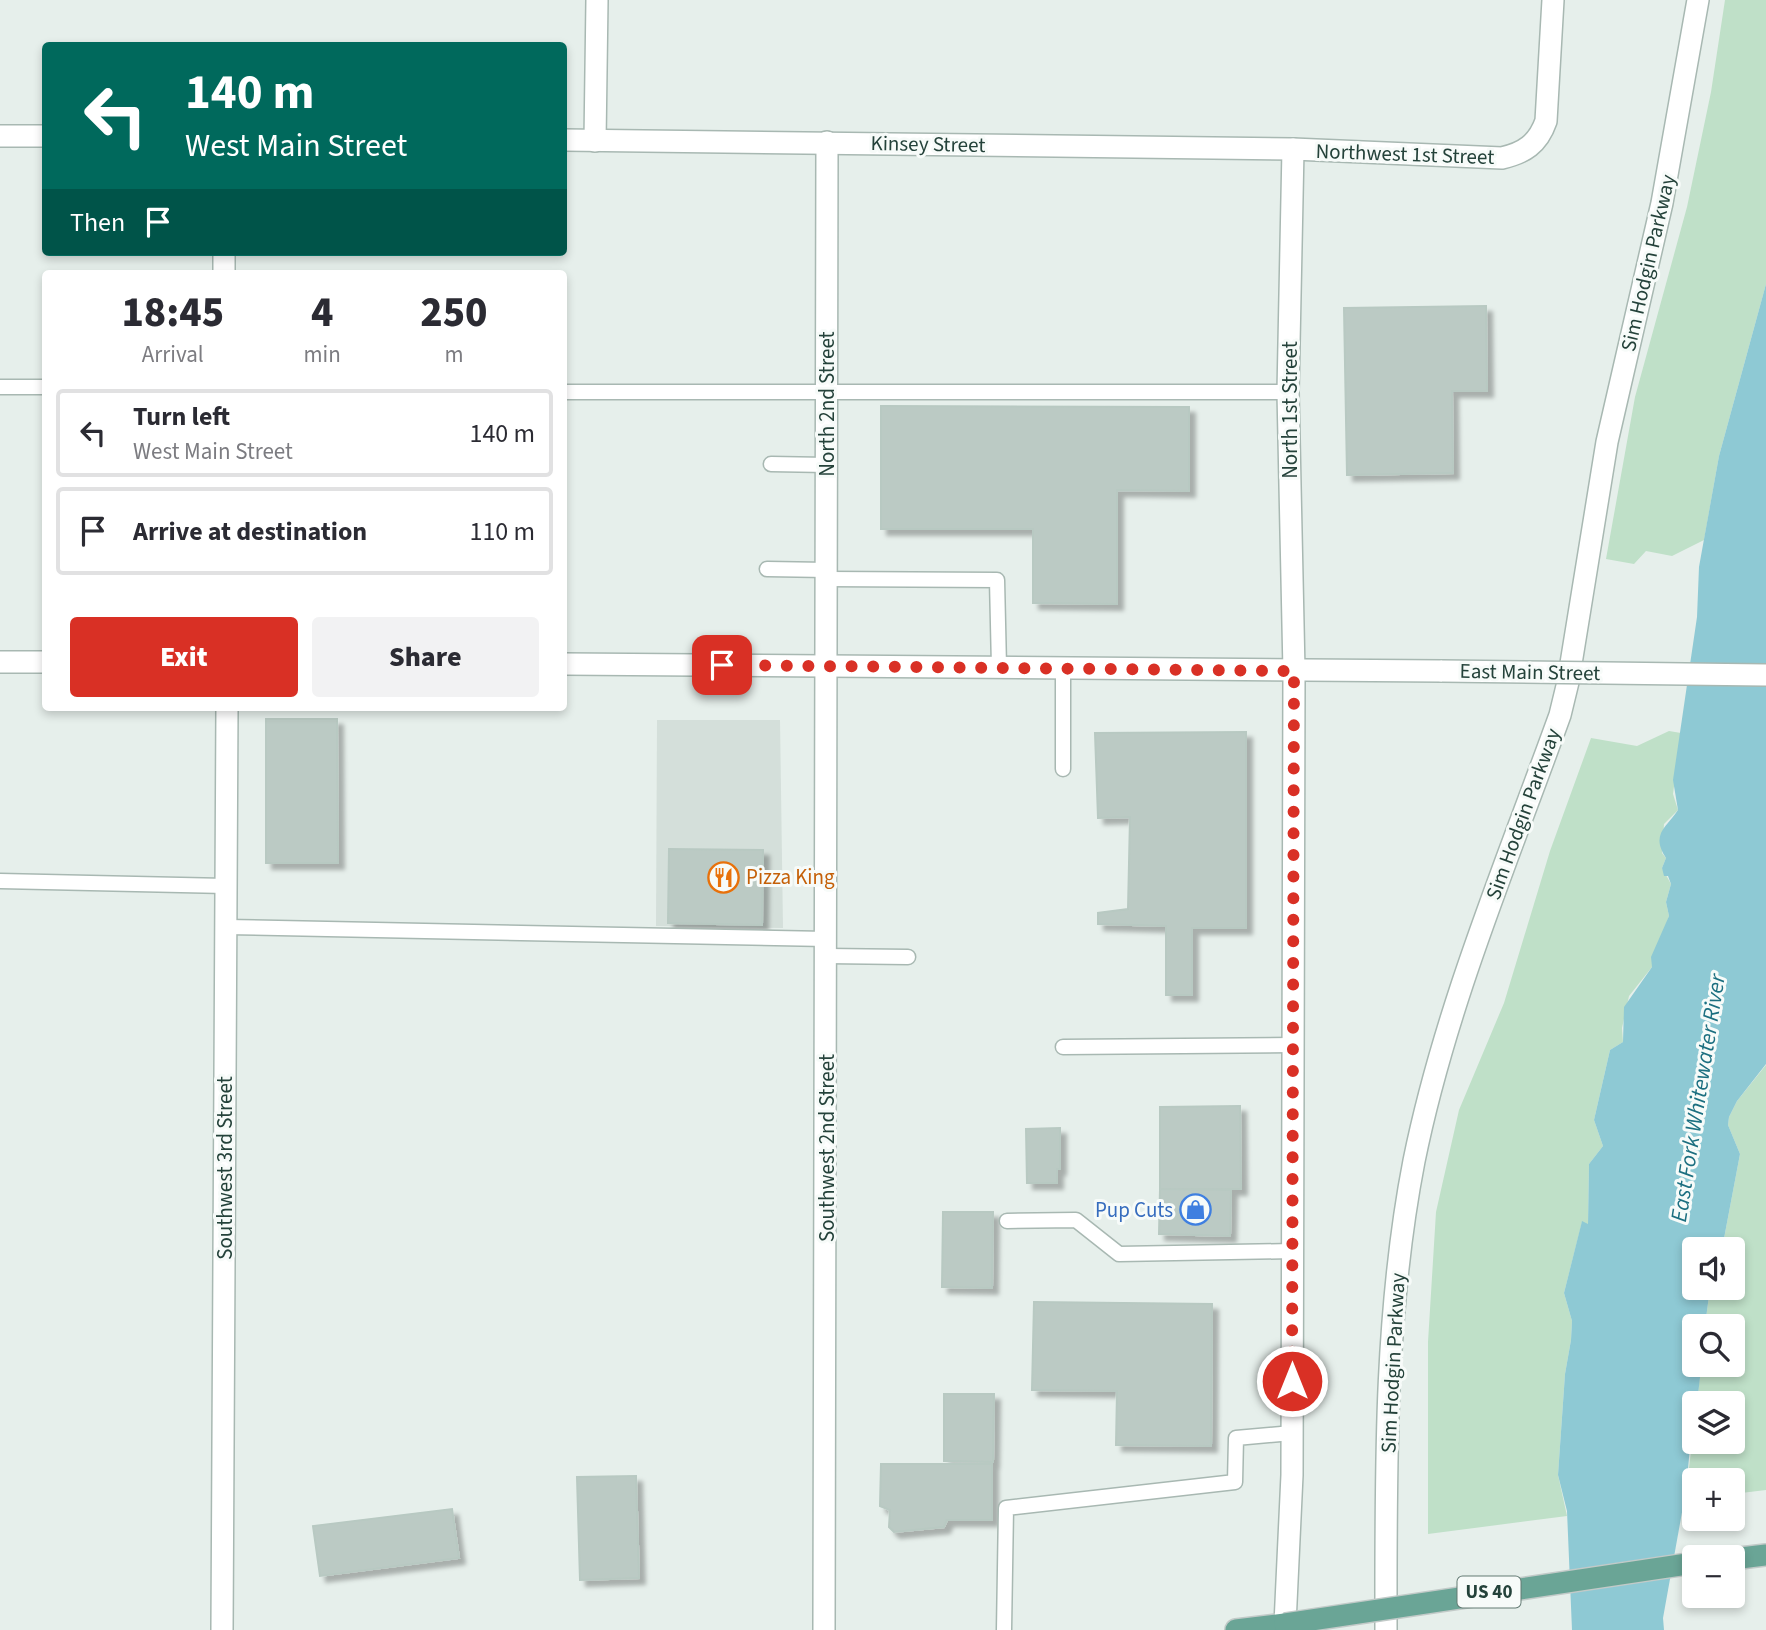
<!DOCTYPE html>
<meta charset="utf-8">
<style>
:root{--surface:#fff;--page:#f2f2f3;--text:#2b2b33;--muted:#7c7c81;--line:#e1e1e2;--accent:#d93025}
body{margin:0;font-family:"Source Sans 3",sans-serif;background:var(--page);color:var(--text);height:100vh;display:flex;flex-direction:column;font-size:26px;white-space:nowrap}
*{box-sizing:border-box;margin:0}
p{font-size:23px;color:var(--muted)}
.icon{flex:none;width:38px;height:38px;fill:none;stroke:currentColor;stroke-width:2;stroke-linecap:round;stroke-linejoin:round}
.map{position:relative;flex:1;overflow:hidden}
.sheet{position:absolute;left:42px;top:270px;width:525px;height:441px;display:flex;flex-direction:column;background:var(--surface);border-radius:7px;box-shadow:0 4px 10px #0003}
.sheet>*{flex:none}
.banner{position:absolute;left:42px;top:42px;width:525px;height:214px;border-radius:7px;box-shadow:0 4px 10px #0003;background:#00695c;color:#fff;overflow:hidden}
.controls{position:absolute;left:1682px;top:1237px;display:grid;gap:14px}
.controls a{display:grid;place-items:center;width:63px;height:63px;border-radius:7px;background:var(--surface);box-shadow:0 4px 10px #0003;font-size:35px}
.pin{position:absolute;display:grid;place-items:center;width:60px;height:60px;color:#fff;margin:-30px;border-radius:14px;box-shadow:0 4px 10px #0006}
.me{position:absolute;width:77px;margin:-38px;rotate:0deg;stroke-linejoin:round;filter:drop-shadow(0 0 5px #0008)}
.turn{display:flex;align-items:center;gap:24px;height:147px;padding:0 28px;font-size:32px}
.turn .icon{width:91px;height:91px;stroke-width:2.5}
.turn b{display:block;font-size:49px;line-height:60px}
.then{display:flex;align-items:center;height:66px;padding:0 28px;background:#0003;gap:14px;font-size:26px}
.eta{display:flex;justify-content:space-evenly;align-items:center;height:119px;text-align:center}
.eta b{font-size:42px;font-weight:800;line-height:49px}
.primary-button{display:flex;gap:14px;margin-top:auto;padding:14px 28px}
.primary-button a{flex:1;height:80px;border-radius:7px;background:var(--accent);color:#fff;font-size:28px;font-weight:800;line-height:80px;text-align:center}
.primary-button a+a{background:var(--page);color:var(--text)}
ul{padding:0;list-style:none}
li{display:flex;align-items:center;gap:21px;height:88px;margin:0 14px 10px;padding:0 14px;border:4px solid var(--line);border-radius:7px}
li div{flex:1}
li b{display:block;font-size:26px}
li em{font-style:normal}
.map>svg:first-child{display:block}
.built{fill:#d4dfda}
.green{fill:#bfe0c8}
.water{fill:#8ec9d4}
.building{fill:#bbcac4;stroke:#b8c9c2;stroke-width:2;filter:url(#shadow)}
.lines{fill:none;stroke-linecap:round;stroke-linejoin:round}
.service-casing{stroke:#a8b8b2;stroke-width:17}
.minor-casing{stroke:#a8b8b2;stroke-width:24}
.primary-casing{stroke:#c2cac8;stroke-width:24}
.service{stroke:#fff;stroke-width:14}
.minor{stroke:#fff;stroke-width:21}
.primary{stroke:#6aa596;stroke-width:21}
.minor-bridge-casing{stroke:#a8b8b2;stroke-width:24;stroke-linecap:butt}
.primary-bridge-casing{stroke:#c2cac8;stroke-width:24;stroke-linecap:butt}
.minor-bridge{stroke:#fff;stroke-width:21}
.primary-bridge{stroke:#6aa596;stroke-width:21}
.route{stroke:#d93025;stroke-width:12;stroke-dasharray:0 21.6}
.labels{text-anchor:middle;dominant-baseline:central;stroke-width:6;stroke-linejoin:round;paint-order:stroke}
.shield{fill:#f7fbf9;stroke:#637a73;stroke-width:2}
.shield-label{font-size:19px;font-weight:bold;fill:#24423a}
.street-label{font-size:21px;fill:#24423a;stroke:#f7fbf9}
.food-label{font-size:21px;fill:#c56008;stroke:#f7fbf9;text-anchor:start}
.shop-label{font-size:21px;fill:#366cbe;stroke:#f7fbf9;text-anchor:end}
.water-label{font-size:23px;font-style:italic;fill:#1c6f80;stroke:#f7fbf9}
</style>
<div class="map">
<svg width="1766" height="1630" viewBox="0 0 1766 1630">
<defs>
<filter id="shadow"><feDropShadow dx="6" dy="6" stdDeviation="2" flood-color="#0004"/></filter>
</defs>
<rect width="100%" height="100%" fill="#e6efeb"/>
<polygon class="built" points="657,720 780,720 783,928 656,926"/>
<g class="green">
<polygon points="1725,0 1766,0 1766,284 1719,456 1704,540 1672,556 1646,551 1634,564 1606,559 1635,397 1687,207 1711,92"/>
<polygon points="1669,731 1681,733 1673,794 1678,810 1664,824 1662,853 1666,858 1662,868 1671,884 1666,902 1669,916 1652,967 1629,996 1622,1028 1623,1042 1610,1050 1594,1120 1603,1146 1589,1164 1588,1225 1582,1222 1564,1293 1572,1321 1571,1340 1565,1374 1558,1475 1567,1516 1428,1534 1428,1342 1436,1212 1459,1110 1504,1003 1550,851 1591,738 1637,746"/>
<polygon points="1766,1065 1766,1490 1733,1494 1732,1480 1694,1480 1694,1499 1685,1500 1694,1427 1694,1442 1732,1442 1732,1404 1697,1403 1701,1365 1732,1365 1732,1326 1705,1326 1710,1288 1732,1288 1732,1250 1722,1249 1740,1154 1728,1125 1729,1117 1737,1101"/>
</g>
<path class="water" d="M1766 284V1064L1737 1101 1729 1117 1728 1125 1740 1154 1722 1249 1694 1250V1288H1710L1705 1326H1694V1365H1701V1369L1697 1403 1694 1404 1686 1490 1663 1618 1664 1630H1572L1567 1511 1558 1475 1565 1374 1571 1340 1572 1321 1564 1293 1582 1221 1588 1224 1589 1164 1603 1146 1594 1120 1610 1050 1623 1042 1624 1007 1652 967 1651 957 1669 916 1666 902 1671 884 1668 876H1664L1662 868 1666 858C1650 834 1667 827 1678 810L1673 780 1697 617 1699 567 1719 456Z"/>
<g class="building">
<polygon points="1486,306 1487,391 1452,391 1453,473 1347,475 1344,308"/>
<polygon points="881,406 1189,407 1189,491 1117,490 1117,604 1033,603 1033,529 881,529"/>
<polygon points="266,719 337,719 338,863 266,863"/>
<polygon points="1246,732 1246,928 1192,928 1192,995 1166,995 1166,926 1098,924 1098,913 1128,909 1130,817 1098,818 1095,733"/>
<polygon points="669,849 763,850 762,925 668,923"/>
<polygon points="1240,1106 1241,1189 1160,1189 1160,1107"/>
<polygon points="1060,1128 1060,1169 1057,1169 1057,1183 1027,1183 1026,1129"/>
<polygon points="1160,1189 1231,1190 1230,1236 1159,1234"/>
<polygon points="943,1212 993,1212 992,1288 942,1287"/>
<polygon points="1034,1302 1212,1304 1211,1446 1116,1445 1117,1391 1032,1390"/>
<polygon points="944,1394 994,1394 993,1462 944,1461"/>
<polygon points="881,1464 992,1464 992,1520 947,1520 944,1527 894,1532 889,1527 890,1510 880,1506"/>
<polygon points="636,1476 639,1578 580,1580 577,1477"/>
<polygon points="452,1509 459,1558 320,1576 313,1526"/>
</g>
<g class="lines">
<defs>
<g id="service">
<polyline points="0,387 46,387"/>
<polyline points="564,392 1288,392"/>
<polyline points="771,464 827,465"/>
<polyline points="767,569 827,570"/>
<polyline points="827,579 997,580 999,667"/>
<polyline points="1063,769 1063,668"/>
<polyline points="0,881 226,886"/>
<polyline points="226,927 827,939"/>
<polyline points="827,956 908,957"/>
<polyline points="1063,1047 1292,1045"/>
<polyline points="1007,1221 1076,1220 1119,1254 1292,1251"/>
<polyline points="1004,1630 1006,1508 1235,1482 1236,1438 1292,1433"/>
</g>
<g id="minor">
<polyline points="0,136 46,136"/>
<path d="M564 140 1293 149 1502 158C1524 153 1538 144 1546 121L1553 0"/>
<polyline points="595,141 597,0"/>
<polyline points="224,252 224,273"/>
<polyline points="0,662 46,662"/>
<polyline points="564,664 1442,671"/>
<polyline points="1285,1624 1292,1475 1294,671 1288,392 1293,149"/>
<polyline points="222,1630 227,707"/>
<polyline points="824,1630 827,142"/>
<path d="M1386 1630C1386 1474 1384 1315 1414 1161 1445 1008 1507 862 1560 715L1568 682 1607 442 1662 203 1698 0"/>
</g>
<g id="primary">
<polyline points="1732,1559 1766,1555"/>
<polyline points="1236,1630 1285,1624"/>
</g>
</defs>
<use href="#service" class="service-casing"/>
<use href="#minor" class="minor-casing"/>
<use href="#primary" class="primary-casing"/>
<use href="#service" class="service"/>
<use href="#minor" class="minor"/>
<use href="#primary" class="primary"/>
<defs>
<polyline id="minor-bridge" points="1442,671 1766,675"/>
<polyline id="primary-bridge" points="1285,1624 1694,1563"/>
</defs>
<use href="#minor-bridge" class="minor-bridge-casing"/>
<use href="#primary-bridge" class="primary-bridge-casing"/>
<use href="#minor-bridge" class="minor-bridge"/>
<use href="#primary-bridge" class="primary-bridge"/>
</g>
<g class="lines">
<polyline class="route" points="722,665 1294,671 1292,1381"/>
</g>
<defs>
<symbol id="restaurant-ring" viewBox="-11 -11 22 22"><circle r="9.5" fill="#f7fbf9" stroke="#e8710a" stroke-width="1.5"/><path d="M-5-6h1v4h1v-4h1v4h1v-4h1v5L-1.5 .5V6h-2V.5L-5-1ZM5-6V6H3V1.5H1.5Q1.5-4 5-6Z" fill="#e8710a"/></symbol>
<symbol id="shop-ring" viewBox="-11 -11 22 22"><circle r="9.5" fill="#f7fbf9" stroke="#3f7fe0" stroke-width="1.5"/><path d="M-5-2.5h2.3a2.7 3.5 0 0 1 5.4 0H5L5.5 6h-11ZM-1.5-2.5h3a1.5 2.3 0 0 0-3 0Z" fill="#3f7fe0"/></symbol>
</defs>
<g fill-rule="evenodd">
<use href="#restaurant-ring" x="706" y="860" width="35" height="35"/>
<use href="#shop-ring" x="1178" y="1192" width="35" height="35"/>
</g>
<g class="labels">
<rect class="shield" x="1457.5" y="1576.5" width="63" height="31" rx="5"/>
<g class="shield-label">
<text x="1489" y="1592">US 40</text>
</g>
<g class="street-label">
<text transform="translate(928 144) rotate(1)">Kinsey Street</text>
<text transform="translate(1405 154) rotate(2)">Northwest 1st Street</text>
<text transform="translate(1648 263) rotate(-77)">Sim Hodgin Parkway</text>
<text transform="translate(827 404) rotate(-90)">North 2nd Street</text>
<text transform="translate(1290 410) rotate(-90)">North 1st Street</text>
<text transform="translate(1530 672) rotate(1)">East Main Street</text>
<text transform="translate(1523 814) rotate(-70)">Sim Hodgin Parkway</text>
<text transform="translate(827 1148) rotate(-90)">Southwest 2nd Street</text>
<text transform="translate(225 1168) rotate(-90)">Southwest 3rd Street</text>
<text transform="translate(1393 1363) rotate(-87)">Sim Hodgin Parkway</text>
</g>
<g class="food-label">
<text x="746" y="877">Pizza King</text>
</g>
<g class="shop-label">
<text x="1173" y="1210">Pup Cuts</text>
</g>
<g class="water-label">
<text transform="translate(1698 1098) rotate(-81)">East Fork Whitewater River</text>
</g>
</g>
</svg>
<div class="controls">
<a><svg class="icon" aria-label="sound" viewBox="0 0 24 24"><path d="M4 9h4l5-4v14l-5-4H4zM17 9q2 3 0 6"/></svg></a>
<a><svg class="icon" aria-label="search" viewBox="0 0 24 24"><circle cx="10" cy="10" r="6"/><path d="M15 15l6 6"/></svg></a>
<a><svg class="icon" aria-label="layers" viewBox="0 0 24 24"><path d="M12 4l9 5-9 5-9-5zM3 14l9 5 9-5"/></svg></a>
<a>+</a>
<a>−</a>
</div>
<div class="pin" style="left:722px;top:665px;background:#d93025"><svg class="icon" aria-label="arrive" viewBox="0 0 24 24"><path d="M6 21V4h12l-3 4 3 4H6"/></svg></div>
<svg class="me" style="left:1292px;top:1381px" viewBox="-20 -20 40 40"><circle r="17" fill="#d93025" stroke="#fff" stroke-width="3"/><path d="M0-11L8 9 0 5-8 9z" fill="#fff"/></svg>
<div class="banner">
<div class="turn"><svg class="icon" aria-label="left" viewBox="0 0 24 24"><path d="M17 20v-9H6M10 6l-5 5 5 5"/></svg><div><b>140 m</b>West Main Street</div></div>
<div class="then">Then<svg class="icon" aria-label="arrive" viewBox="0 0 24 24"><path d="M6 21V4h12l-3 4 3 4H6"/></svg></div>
</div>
<section class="sheet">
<div class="eta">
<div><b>18:45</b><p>Arrival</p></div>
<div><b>4</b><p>min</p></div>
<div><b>250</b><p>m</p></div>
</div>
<ul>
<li><svg class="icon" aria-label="left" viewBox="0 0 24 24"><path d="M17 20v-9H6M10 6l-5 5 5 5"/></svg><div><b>Turn left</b><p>West Main Street</p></div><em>140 m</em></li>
<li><svg class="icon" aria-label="arrive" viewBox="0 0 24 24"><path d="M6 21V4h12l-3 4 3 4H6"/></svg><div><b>Arrive at destination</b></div><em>110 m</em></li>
</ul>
<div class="primary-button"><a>Exit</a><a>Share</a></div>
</section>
</div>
